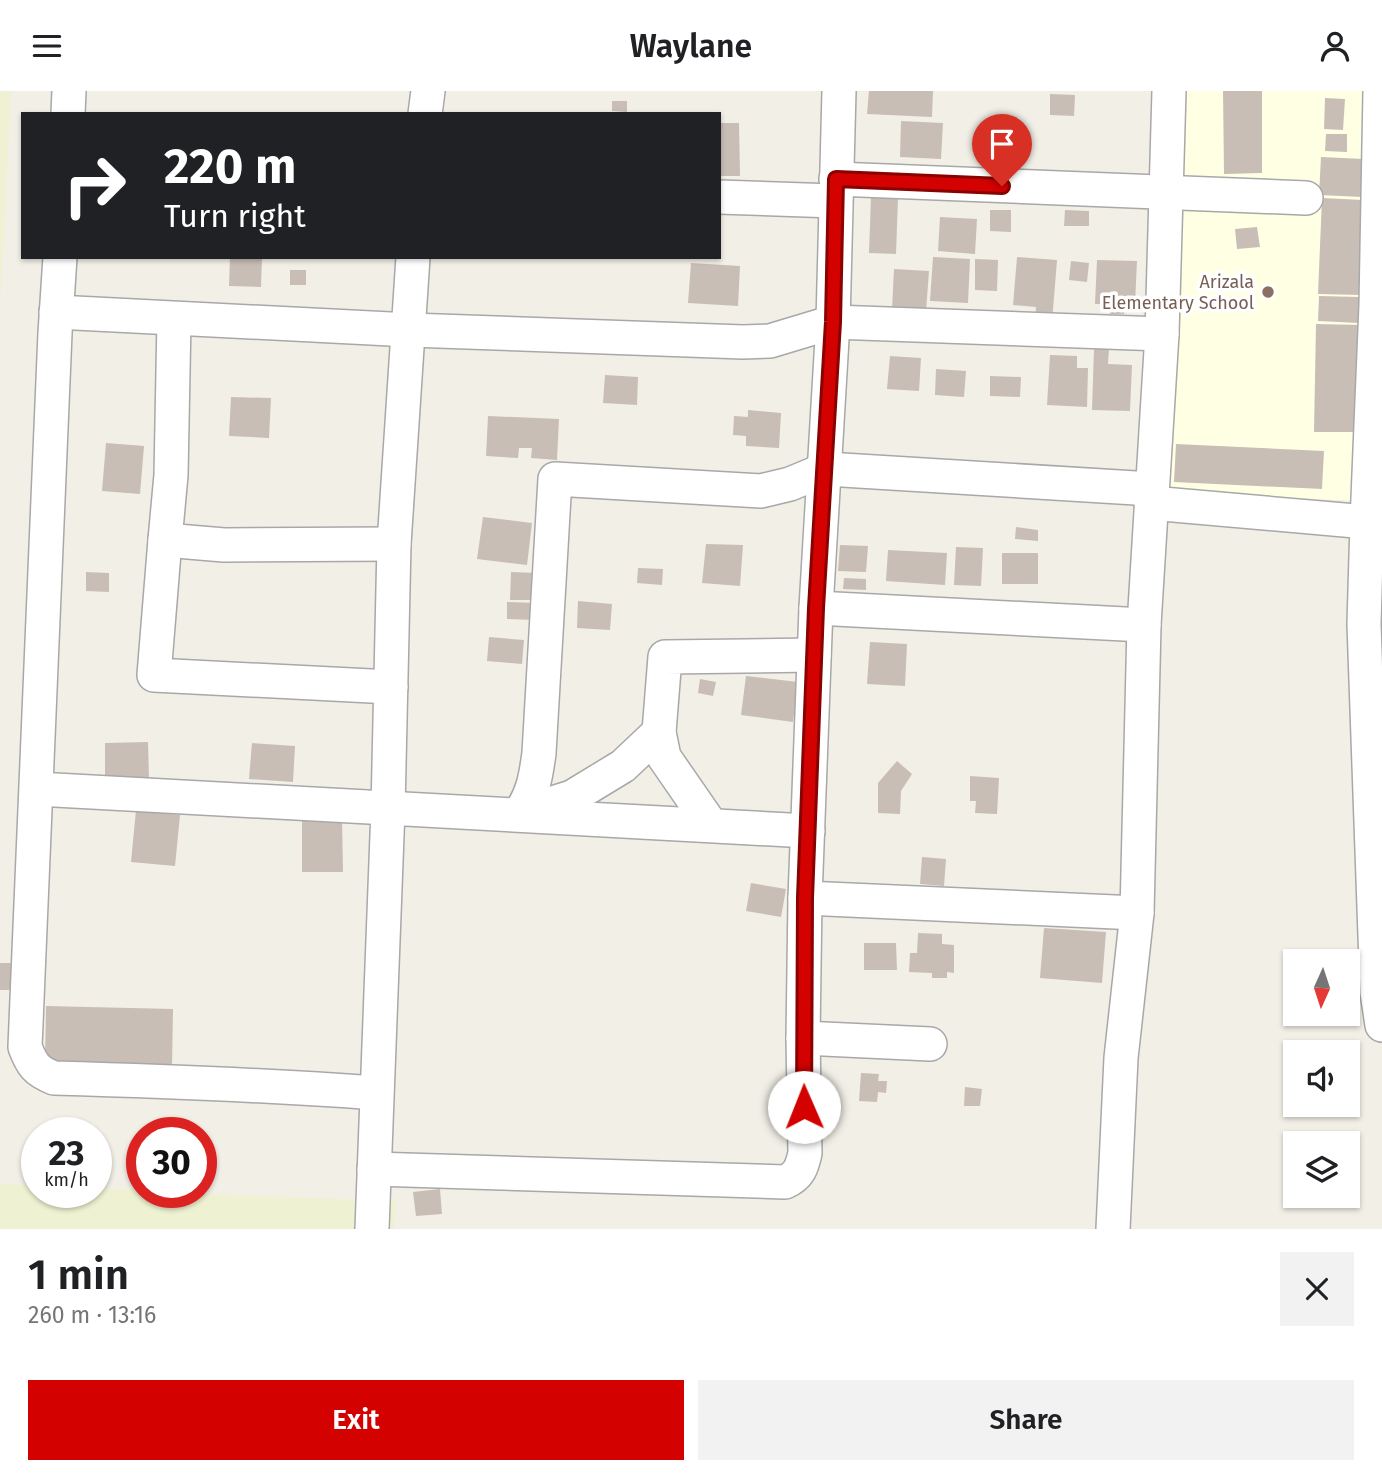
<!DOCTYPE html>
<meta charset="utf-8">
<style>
:root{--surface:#fff;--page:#f2f2f2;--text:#202124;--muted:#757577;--accent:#d30100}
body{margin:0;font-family:"Fira Sans",sans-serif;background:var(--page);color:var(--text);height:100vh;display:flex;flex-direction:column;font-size:26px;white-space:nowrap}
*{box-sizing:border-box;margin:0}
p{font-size:23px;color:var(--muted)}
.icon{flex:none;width:38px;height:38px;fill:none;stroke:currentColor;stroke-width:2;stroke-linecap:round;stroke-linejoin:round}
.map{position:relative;height:1138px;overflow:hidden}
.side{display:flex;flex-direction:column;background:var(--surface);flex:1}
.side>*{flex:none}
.guide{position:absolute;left:21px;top:21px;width:700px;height:147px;border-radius:0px;box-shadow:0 2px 5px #0004;background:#202124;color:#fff;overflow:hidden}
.needle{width:46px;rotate:183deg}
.buttons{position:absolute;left:1283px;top:858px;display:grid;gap:14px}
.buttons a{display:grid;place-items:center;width:77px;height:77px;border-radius:0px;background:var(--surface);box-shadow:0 2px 5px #0004;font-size:35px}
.speed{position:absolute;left:21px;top:1026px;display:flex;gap:14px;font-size:35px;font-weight:700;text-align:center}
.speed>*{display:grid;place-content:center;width:91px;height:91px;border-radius:50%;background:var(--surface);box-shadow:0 2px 5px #0004;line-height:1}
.speed small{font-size:18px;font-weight:400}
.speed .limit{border:10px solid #d22;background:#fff;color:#111}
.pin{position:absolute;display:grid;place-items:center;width:60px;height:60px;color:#fff;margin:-72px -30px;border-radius:50% 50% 50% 0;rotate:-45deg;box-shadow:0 0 7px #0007}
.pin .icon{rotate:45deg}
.me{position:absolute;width:77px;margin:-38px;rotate:359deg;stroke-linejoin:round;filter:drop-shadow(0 0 5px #0008)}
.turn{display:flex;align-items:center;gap:24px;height:147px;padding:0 28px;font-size:32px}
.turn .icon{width:91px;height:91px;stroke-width:2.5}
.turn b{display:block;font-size:49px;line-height:60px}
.round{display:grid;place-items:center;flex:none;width:74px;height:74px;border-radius:0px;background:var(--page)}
.summary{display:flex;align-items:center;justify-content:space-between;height:119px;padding:0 28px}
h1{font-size:42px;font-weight:600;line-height:52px}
.primary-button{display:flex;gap:14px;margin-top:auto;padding:14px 28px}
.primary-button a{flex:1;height:80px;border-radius:0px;background:var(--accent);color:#fff;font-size:28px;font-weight:600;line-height:80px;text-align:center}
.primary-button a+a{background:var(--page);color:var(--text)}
header{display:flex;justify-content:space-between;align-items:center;height:91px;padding:0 28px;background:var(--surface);font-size:32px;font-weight:600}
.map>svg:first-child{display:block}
.education{fill:#ffffe4}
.farmland{fill:#eff2d2}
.building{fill:#c8beb6}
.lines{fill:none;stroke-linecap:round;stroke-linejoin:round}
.minor-casing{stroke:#a8a8a8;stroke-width:36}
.minor{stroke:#fff;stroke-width:33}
.route-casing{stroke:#890100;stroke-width:18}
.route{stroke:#d30100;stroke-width:12}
.education-dot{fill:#8d6e63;stroke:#fff;stroke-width:2.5}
.labels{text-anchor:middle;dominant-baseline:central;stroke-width:7;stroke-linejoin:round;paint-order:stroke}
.education-label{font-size:18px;fill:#785e54;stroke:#fff;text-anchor:end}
</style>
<header><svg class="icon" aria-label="menu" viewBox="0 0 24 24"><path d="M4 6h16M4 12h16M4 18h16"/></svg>Waylane<svg class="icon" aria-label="person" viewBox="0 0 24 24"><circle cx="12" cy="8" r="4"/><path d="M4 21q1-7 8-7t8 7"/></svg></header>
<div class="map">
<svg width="1382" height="1138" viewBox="0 0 1382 1138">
<rect width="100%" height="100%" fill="#f2efe7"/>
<polygon class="education" points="1177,0 1368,0 1361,410 1164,401"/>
<g class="farmland">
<polygon points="0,0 11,0 1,203 0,203"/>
<polygon points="0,1093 37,1094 37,1101 96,1101 96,1097 142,1099 142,1101 397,1110 394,1138 0,1138"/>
</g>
<g class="building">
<polygon points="869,0 933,0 932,26 867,23"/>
<polygon points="1223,0 1262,0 1262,82 1224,83"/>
<polygon points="1050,3 1075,4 1074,25 1050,24"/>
<polygon points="1325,7 1345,8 1343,39 1324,38"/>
<polygon points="612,10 627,10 627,21 612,20"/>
<polygon points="901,30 943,32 941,68 900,66"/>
<polygon points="719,32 739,32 740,85 719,85"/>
<polygon points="1326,43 1347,43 1347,61 1325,60"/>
<polygon points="1321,66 1364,68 1362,106 1319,104"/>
<polygon points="871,106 898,107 896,163 869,162"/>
<polygon points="1322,107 1363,109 1360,204 1318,203"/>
<polygon points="990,119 1011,119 1011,141 990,140"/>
<polygon points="1065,119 1089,120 1089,135 1064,135"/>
<polygon points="940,126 977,128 975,163 938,160"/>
<polygon points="1257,136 1260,156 1237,158 1235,138"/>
<polygon points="230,166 262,166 261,196 229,195"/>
<polygon points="933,166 970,168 968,212 930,210"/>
<polygon points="1017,166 1057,169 1052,231 1035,230 1036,216 1013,214"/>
<polygon points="975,168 998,169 997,200 975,199"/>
<polygon points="1097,169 1137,170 1135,213 1124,213 1124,223 1110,223 1111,213 1095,213"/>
<polygon points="1071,170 1089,172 1087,191 1069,189"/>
<polygon points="691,172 740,175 738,215 688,212"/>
<polygon points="894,178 929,180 926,220 892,218"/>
<rect x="290" y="179" width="16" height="15"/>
<polygon points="1319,205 1360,206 1359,232 1318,230"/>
<polygon points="1316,233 1362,234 1360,341 1314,341"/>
<polygon points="1094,258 1109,258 1108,273 1132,274 1130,320 1092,319"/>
<polygon points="1050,264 1077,265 1077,277 1088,277 1087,316 1047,314"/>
<polygon points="890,265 921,267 919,300 887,298"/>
<polygon points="936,278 966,280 964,306 935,304"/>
<polygon points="605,284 638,286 637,314 603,312"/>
<polygon points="990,285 1021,286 1020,306 990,305"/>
<polygon points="231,306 271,307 269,347 229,345"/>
<polygon points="748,319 781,322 779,357 746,355 746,345 733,344 734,325 748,326"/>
<polygon points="488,325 559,328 557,369 531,367 532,357 519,357 518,367 486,365"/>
<polygon points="106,352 144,355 140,403 102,400"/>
<polygon points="1176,353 1324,360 1322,398 1174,391"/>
<polygon points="483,426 532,432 527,474 477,468"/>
<polygon points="1016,436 1038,439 1038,450 1015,448"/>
<polygon points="706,453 743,454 740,495 702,492"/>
<polygon points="840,454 868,455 866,481 838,480"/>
<polygon points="956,456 983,457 981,495 954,494"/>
<polygon points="888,459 947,462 945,494 886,490"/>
<rect x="1002" y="462" width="36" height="31"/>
<polygon points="638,477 663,478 662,494 637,492"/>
<polygon points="86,481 109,482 109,501 86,500"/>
<polygon points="511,481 538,482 538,509 510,509"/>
<polygon points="844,487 866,488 866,499 843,498"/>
<polygon points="578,510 612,513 610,539 577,537"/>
<polygon points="507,511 536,512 535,529 507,528"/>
<polygon points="489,546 524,549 522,573 487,570"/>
<polygon points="870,551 907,553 905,595 867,593"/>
<polygon points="746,585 798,591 793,631 741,624"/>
<polygon points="700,588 716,591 713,605 698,602"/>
<polygon points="148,651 149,688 105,688 105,652"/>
<polygon points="252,652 295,655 293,691 249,688"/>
<polygon points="897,670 912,683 901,700 900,723 878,722 878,692"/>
<polygon points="970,685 999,687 997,723 975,722 976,710 970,710"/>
<polygon points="136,719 180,724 175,775 131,771"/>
<polygon points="342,727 343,781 302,781 302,728"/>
<polygon points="922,766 946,768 944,795 920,793"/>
<polygon points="751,792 786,798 781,826 746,820"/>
<polygon points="1044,837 1106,841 1102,892 1040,887"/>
<polygon points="918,842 942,843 942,853 954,854 954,882 947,881 947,887 932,887 932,882 909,881 910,862 917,862"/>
<polygon points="864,852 896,852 897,879 864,879"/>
<polygon points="0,872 14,872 13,899 0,899"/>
<polygon points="46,915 173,918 172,975 45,972"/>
<polygon points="861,982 879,983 878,990 887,990 886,1002 878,1001 877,1011 859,1010"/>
<polygon points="965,996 982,998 980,1015 964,1015"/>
<polygon points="440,1098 442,1123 416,1125 413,1101"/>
</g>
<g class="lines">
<defs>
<g id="minor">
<polyline points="1380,0 1376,214 1367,431 1382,433"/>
<polyline points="68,23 69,0"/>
<polyline points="425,23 428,0"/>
<polyline points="836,88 1306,107"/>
<polyline points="719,106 835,110"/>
<path d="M60 166 55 242 25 956C32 974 36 980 54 987 161 990 268 994 375 1002"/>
<polyline points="56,221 410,239 743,251 770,250 833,231 1162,243"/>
<polyline points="174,228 171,384 165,449 224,454 394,453"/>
<polyline points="1151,412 1367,431 1364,533 1377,901 1382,934"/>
<polyline points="165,449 154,584 391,596"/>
<polyline points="816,517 1144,534"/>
<polyline points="37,698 808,740"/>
<polyline points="534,718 572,706 623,675 659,641"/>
<path d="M519 723C533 704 536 685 539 662L555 388 761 400 790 393 826 378 1152 398"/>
<polyline points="711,734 664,666 659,641 665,566 814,564"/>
<polyline points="805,807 1137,822"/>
<polyline points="803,947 930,953"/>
<path d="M374 1078 785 1091C799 1085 802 1076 805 1062L803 947 805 807 816 517 833 231 839 0"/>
<polyline points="372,1138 388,718 394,453 413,166"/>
<polyline points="1113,1138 1121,967 1137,822 1144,534 1162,243 1169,0"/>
</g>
</defs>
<use href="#minor" class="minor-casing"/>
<use href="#minor" class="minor"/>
</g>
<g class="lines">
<defs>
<polyline id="route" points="804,1016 805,807 816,517 833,231 836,88 1002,95"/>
</defs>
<use href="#route" class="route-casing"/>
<use href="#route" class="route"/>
</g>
<circle class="education-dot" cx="1268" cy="201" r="7"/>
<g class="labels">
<g class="education-label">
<text x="1254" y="191">Arizala<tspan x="1254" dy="21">Elementary School</tspan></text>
</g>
</g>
</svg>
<div class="buttons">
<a><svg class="needle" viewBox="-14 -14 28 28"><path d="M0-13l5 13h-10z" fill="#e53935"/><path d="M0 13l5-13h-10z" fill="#757577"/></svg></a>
<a><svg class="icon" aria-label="sound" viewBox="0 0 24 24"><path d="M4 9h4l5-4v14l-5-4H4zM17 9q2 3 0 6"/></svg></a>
<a><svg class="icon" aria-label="layers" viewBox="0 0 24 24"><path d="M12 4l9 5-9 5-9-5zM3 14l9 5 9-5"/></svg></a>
</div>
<div class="speed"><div>23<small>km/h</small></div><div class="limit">30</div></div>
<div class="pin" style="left:1002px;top:95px;background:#d93025"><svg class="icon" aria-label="arrive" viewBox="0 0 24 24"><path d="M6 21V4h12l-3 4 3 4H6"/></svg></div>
<svg class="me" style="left:804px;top:1016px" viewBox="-20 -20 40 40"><circle r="19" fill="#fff"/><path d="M0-13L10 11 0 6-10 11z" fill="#d30100"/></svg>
<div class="guide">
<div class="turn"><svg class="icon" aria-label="right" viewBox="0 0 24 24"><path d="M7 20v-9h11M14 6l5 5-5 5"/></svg><div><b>220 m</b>Turn right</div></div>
</div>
</div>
<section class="side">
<div class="summary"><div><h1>1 min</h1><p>260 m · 13:16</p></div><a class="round"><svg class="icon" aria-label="close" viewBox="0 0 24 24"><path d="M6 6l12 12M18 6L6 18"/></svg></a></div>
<div class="primary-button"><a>Exit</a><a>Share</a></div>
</section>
